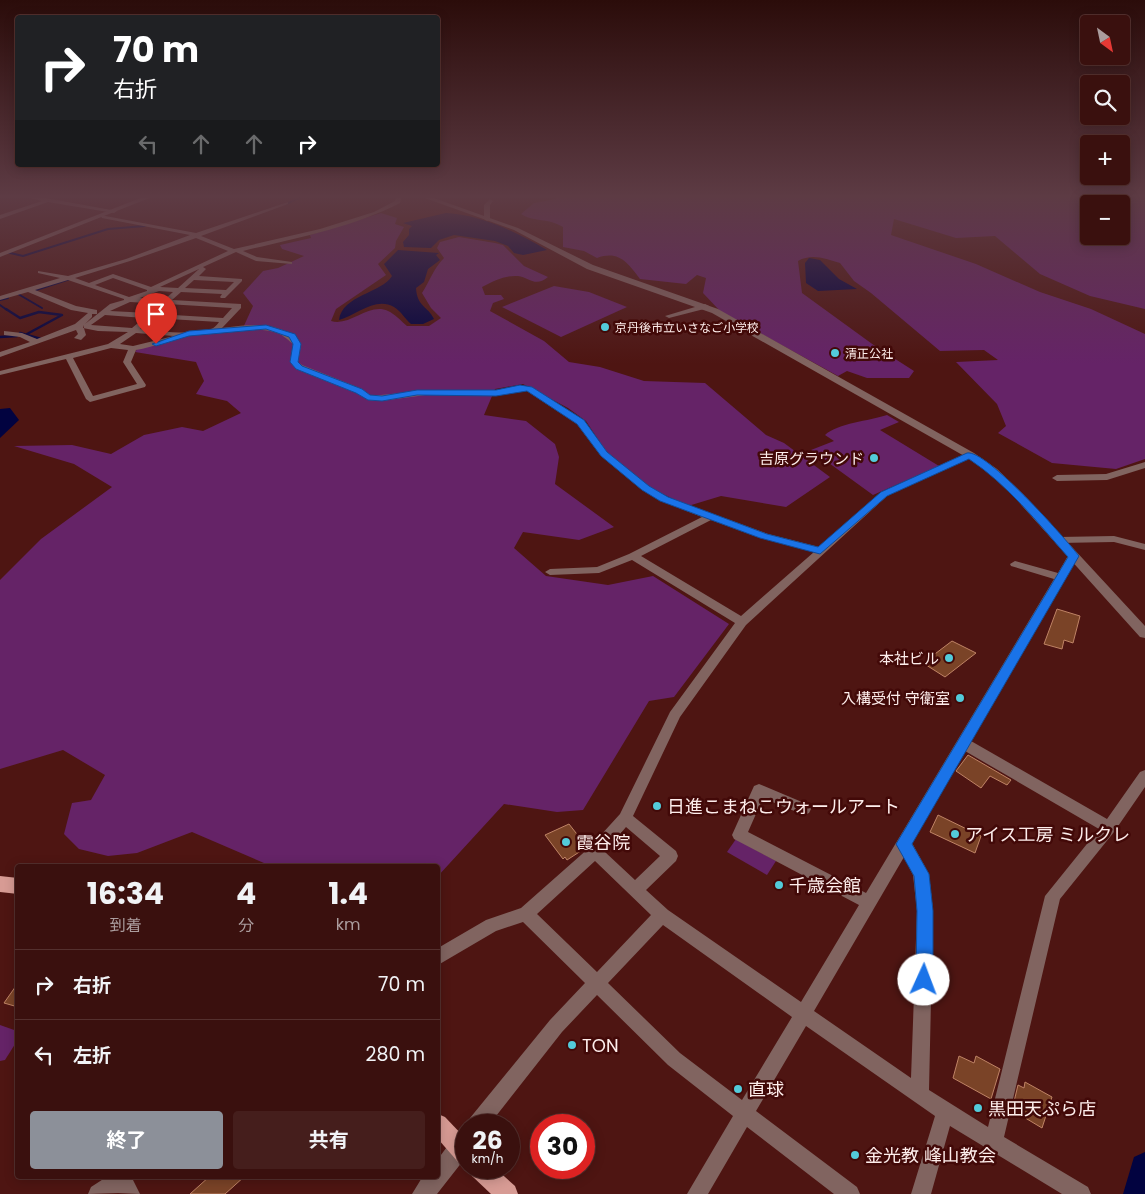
<!DOCTYPE html>
<html lang="ja">
<meta charset="utf-8">
<style>
:root{--surface:#3a100e;--page:#451e1c;--text:#f1f3f6;--muted:#ab9d9e;--line:#54302e;--accent:#8c9099}
body{margin:0;font-family:Poppins,"Noto Sans JP",sans-serif;background:var(--page);color:var(--text);height:100vh;display:flex;flex-direction:column;font-size:19px;white-space:nowrap}
*{box-sizing:border-box;margin:0}
p{font-size:16px;color:var(--muted)}
.icon{flex:none;width:28px;height:28px;fill:none;stroke:currentColor;stroke-width:2;stroke-linecap:round;stroke-linejoin:round}
.map{position:relative;flex:1;overflow:hidden}
.sheet{position:absolute;left:15px;top:864px;width:425px;height:315px;display:flex;flex-direction:column;background:var(--surface);border-radius:5px;box-shadow:0 2px 12px #0003,0 0 0 1px var(--line)}
.sheet>*{flex:none}
.banner{position:absolute;left:15px;top:15px;width:425px;height:152px;border-radius:5px;box-shadow:0 2px 12px #0003,0 0 0 1px var(--line);background:#202124;color:#fff;overflow:hidden}
.needle{width:32px;rotate:147deg}
.controls{position:absolute;left:1080px;top:15px;display:grid;gap:10px}
.controls a{display:grid;place-items:center;width:50px;height:50px;border-radius:5px;background:var(--surface);box-shadow:0 2px 12px #0003,0 0 0 1px var(--line);font-size:25px}
.speed{position:absolute;left:455px;top:1114px;display:flex;gap:10px;font-size:25px;font-weight:700;text-align:center}
.speed>*{display:grid;place-content:center;width:65px;height:65px;border-radius:50%;background:var(--surface);box-shadow:0 2px 12px #0003,0 0 0 1px var(--line);line-height:1}
.speed small{font-size:12px;font-weight:400}
.speed .limit{border:8px solid #d22;background:#fff;color:#111}
.pin{position:absolute;display:grid;place-items:center;width:42px;height:42px;color:#fff;margin:-51px -21px;border-radius:50% 50% 50% 0;rotate:-45deg;box-shadow:0 0 5px #0007}
.pin .icon{rotate:45deg}
.me{position:absolute;width:55px;margin:-28px;rotate:2deg;stroke-linejoin:round;filter:drop-shadow(0 0 4px #0008)}
.turn{display:flex;align-items:center;gap:18px;height:105px;padding:0 15px;font-size:22px}
.turn .icon{width:65px;height:65px;stroke-width:2.5}
.turn b{display:block;font-size:35px;line-height:42px}
.lanes{display:flex;align-items:center;height:48px;padding:0 15px;background:#0003;justify-content:center;gap:25px;direction:ltr}
.lanes .off{opacity:.35}
.eta{display:flex;justify-content:space-evenly;align-items:center;height:85px;text-align:center}
.eta b{font-size:30px;font-weight:700;line-height:35px}
.primary-button{display:flex;gap:10px;margin-top:auto;padding:10px 15px}
.primary-button a{flex:1;height:58px;border-radius:5px;background:var(--accent);color:#fff;font-size:20px;font-weight:700;line-height:58px;text-align:center}
.primary-button a+a{background:var(--page);color:var(--text)}
ul{padding:0;list-style:none}
li{display:flex;align-items:center;gap:15px;height:70px;padding:0 15px;border-top:1px solid var(--line)}
li div{flex:1}
li b{display:block;font-size:19px}
li em{font-style:normal}
.map>svg:first-child{display:block}
.green{fill:#652367;fill-rule:evenodd}
.water{fill:#020340}
.lines{fill:none;stroke-linecap:round;stroke-linejoin:round}
.stream-far1{stroke:#020340;stroke-width:2}
.stream{stroke:#020340;stroke-width:2.5}
.river{fill:#020340;fill-rule:evenodd}
.building{fill:#7a4327;stroke:#bf8365}
.minor{fill:#816460;fill-rule:evenodd}
.tertiary{fill:#816460;fill-rule:evenodd}
.primary{fill:#d79b94;fill-rule:evenodd}
.route{fill:#1a73e8;stroke:#114b97}
.poi-dot{fill:#53cbda;stroke:#420908;stroke-width:2}
.labels{text-anchor:middle;dominant-baseline:central;stroke-width:5;stroke-linejoin:round;paint-order:stroke}
.far-poi-label{font-size:12px;fill:#fdedeb;stroke:#420908;text-anchor:start}
.poi-label{font-size:15px;fill:#fdedeb;stroke:#420908;text-anchor:end}
.near-poi-label{font-size:18px;fill:#fdedeb;stroke:#420908;text-anchor:start}
</style>
<div class="map">
<svg width="1145" height="1194" viewBox="0 0 1145 1194">
<rect width="100%" height="100%" fill="#4e1512"/>
<g class="green">
<path d="M556 197H1141L1145 200V309L1090 296 1040 274 995 236 956 238 894 219 891 235 976 264 1040 292 1091 309 1145 334V459L1116 469 1052 463 998 433 1006 426 997 404 956 362 998 360 984 350 940 351 871 293 854 281 840 263C826 259 812 253 798 261L802 293 875 346 914 371 909 378H867L847 371 838 376 720 311 703 293 706 278 697 275 686 284 640 279C628 263 619 250 597 258L584 251 563 247V227C549 218 533 222 521 214L534 203 555 199ZM1089 204H1121V236H1089Z"/>
<path d="M381 213 397 218 395 224 404 227 396 241 395 248 378 264 386 275 336 309 331 321C350 327 369 302 388 311 395 314 401 321 407 326H429L441 318 431 308 422 293C430 281 433 269 444 258L437 248 440 242 459 237 495 243 503 245 524 266 548 277C535 288 529 277 518 276 505 275 494 281 482 287L485 295H501L504 299 493 303 490 311 544 341 569 362 600 367 644 381 705 383 766 435 784 443 830 477 786 507 721 496 688 506 648 487 607 453 586 421 568 408 523 384 495 389 484 415 526 421 555 444 559 457 555 484 614 527 579 540 523 532 514 548 546 576 608 585 653 576 729 624 674 697 649 701 583 810 557 812 504 804 438 876V866H271L192 832 137 853 108 856 79 849 64 834 72 803 91 800 105 775 63 750 0 769V580L41 539 112 487 74 464 14 446 72 445 111 454 144 435 182 427 203 431 241 413 227 401 196 394 204 381 196 362 135 352 138 348 190 335 242 330 253 306 243 293 263 271 278 268 304 256 282 249 280 245 311 238 310 235Z"/>
<polygon points="554,286 589,292 627,307 561,337 502,307"/>
<path d="M887 415 899 422 880 430 939 466 873 495 811 450 834 441 825 435C838 423 869 421 887 415Z"/>
<polygon points="736,839 776,861 767,875 727,852"/>
<polygon points="0,1025 17,1031 17,1041 5,1060 0,1061"/>
</g>
<g class="water">
<path d="M446 213C482 215 516 232 547 250L523 255 514 253 508 246 495 241 454 235 439 240 431 248 404 247 403 242 409 235V229L412 226 403 223Z"/>
<path d="M398 250 439 253 436 255 440 260 428 269 424 282 416 288C417 307 428 306 434 319L423 324H411C405 319 401 311 394 307 376 296 356 315 339 320 342 295 382 293 392 276L384 264Z"/>
<polygon points="809,258 820,260 839,279 857,289 818,291 806,283 805,263"/>
<polygon points="10,408 19,420 0,438 0,409"/>
</g>
<g class="lines">
<g class="stream-far1">
<polyline points="286,204 301,197"/>
<polyline points="6,252 23,256 108,229 145,226"/>
<polyline points="33,291 70,279"/>
<polyline points="18,294 42,308"/>
<polyline points="0,300 8,298"/>
<polyline points="0,305 7,310"/>
</g>
<g class="stream">
<polyline points="6,309 20,318 39,312 62,315 27,334"/>
<polyline points="20,333 41,339"/>
<polyline points="0,337 17,336"/>
</g>
<polygon class="river" points="1145,1152 1145,1194 1123,1194 1134,1157"/>
</g>
<g class="building">
<polygon points="1057,609 1080,616 1073,643 1064,640 1062,649 1044,644"/>
<polygon points="952,641 976,653 945,677 923,663"/>
<polygon points="968,755 1011,780 1007,785 990,776 981,788 956,771"/>
<polygon points="938,815 981,836 975,853 930,832"/>
<polygon points="569,824 587,847 567,860 565,857 563,859 545,835"/>
<polygon points="18,983 18,1007 4,1003"/>
<polygon points="959,1056 974,1063 976,1056 1000,1069 991,1099 953,1078"/>
<polygon points="1025,1082 1052,1097 1042,1128 1012,1110 1018,1085 1024,1088"/>
<polygon points="210,1176 245,1176 225,1194 190,1194"/>
</g>
<g class="lines">
<g class="minor">
<polygon points="27,197 40,197 117,211 114,213 48,202 0,219 0,215 42,201"/>
<path d="M396 197H402L400 203C351 228 296 238 243 251L257 257 292 262V264L256 261 236 252 203 267 206 269 199 276 242 279V281L225 298H221L220 297 222 294 181 292 172 300 241 304V308L222 328C250 324 281 320 301 344L298 362 302 365 362 389 370 395H381L433 390 496 391 520 386 532 387 583 420 607 452 648 486 667 497 768 534 819 547 881 492 967 453 970 452 975 455 887 496 746 625 680 717 633 816 676 851 678 856 676 861 646 890 668 910 801 1002 859 905 734 839 732 835 754 786 759 784 764 786 809 805 811 809 809 813 804 815 763 798 748 832 866 893 1054 579 1011 566 1010 564 1015 561 1058 573 1069 554H1077L1078 556 971 741 1107 819 1140 772 1145 770V787L1114 832 1060 899 1004 1137 1088 1187 1091 1194H1062L950 1126 931 1194H911L935 1116 806 1026 756 1111 857 1187 860 1194H834L747 1127 708 1194H687L733 1116 668 1065 597 995 562 1032 489 1125H468L470 1118 550 1020 585 983 523 922 496 931 438 965V948L486 920 521 908 590 847 620 814 670 712 735 623 632 560 599 573 550 575 545 572 550 569 597 567 629 554 702 517 661 501 642 490 601 456 577 424 527 391 520 390 496 395 433 394 381 401 368 400 356 393 296 369 290 362 293 344C287 339 282 334 274 332 254 326 210 332 189 336 171 340 154 347 136 350L131 362 146 385 145 387 90 402 86 399 66 359 0 375V371L108 344 128 332 98 331 83 328V325L86 335 81 340 74 338 78 334 76 330 0 357V352L30 342 20 337 4 335V331L22 333 37 339 75 324 88 313 71 310 28 292 0 300V296L60 278 38 273V271L68 276 126 259 190 235 102 218 100 215 196 233 288 202V204L201 236 234 249 320 229 374 212 395 201ZM196 238 228 251 151 287 113 274 89 283 75 278 130 261ZM199 269 178 288 160 287ZM113 278 147 290V291L129 297 95 285ZM68 280 124 299V300L110 304 85 324 92 317V314H97V310L76 306 35 290ZM194 280 234 282 226 290 185 288ZM159 291 173 292 164 300 140 298ZM130 302H131L160 304 149 313 110 311ZM167 304 232 308 223 318 157 314ZM105 315 144 318 132 328 91 325ZM152 318 219 322C217 325 214 328 211 329 189 336 162 331 140 329ZM136 333 174 336 133 346 120 344ZM111 348 128 350 123 362 137 384 93 396 73 358ZM711 520 760 538 814 552 741 616 641 556ZM965 751 1099 829 1045 896 988 1127 929 1090 933 911 929 874 912 843ZM626 827 660 856 635 880 605 852ZM904 857 913 875 917 911 911 1078 814 1011ZM595 861 651 915 597 972 537 914ZM663 925 792 1017 742 1100 680 1053 608 983Z"/>
<polygon points="490,199 493,201 490,205 490,219 487,221 484,219 484,205"/>
<polygon points="705,304 709,306 708,308 669,318 665,316"/>
<polygon points="1145,462 1145,468 1107,480 1057,481 1052,478 1057,475 1106,474"/>
<polygon points="1114,536 1145,544 1145,550 1114,542 1059,543 1054,540 1059,537"/>
<polygon points="108,1176 131,1176 140,1194 118,1193 88,1194 91,1187"/>
</g>
<g class="tertiary">
<polygon points="143,197 152,197 0,257 0,253"/>
<polygon points="422,197 431,197 518,228 593,265 718,309 974,453 997,469 1023,494 1145,626 1145,638 1140,637 1015,498 989,473 966,457 712,313 587,269 514,230"/>
<polygon points="460,1137 466,1140 466,1157 437,1194 412,1194 423,1176 438,1176 438,1159 452,1140"/>
</g>
<g class="primary">
<polygon points="0,876 18,878 18,894 0,892"/>
<polygon points="438,1114 445,1117 466,1139 466,1165 458,1162 438,1139"/>
<polygon points="469,1168 495,1168 515,1186 518,1194 491,1194 472,1176"/>
</g>
</g>
<linearGradient id="sky" x2="0" y2="1"><stop stop-color="#2b0c0a"/><stop offset="0.54" stop-color="#5d3b44"/><stop offset="1" stop-color="#5d3b44" stop-opacity="0"/></linearGradient>
<rect width="1145" height="364" fill="url(#sky)"/>
<path class="route" d="M266 325 295 334 301 344 298 362 302 366 362 389 370 395 382 396 417 390H496L520 385 532 387 584 420 607 452 649 486 668 497 767 534 818 547 881 492 967 453C986 449 1065 538 1079 556L912 844 929 874 933 911V980L930 986 924 988 918 986 916 980 917 911 914 876 896 844 1068 557C1037 522 1008 485 969 459L887 496 820 554 760 538 660 501 642 490 601 456 577 424 527 391 496 396 417 395 382 401 368 400 356 393 296 369 290 362 293 344 289 337 266 329 189 336 156 346 152 344 189 331Z"/>
<g class="poi-dot">
<circle cx="605" cy="327" r="5"/>
<circle cx="835" cy="353" r="5"/>
<circle cx="874" cy="458" r="5"/>
<circle cx="949" cy="658" r="5"/>
<circle cx="960" cy="698" r="5"/>
<circle cx="657" cy="806" r="5"/>
<circle cx="955" cy="834" r="5"/>
<circle cx="566" cy="842" r="5"/>
<circle cx="779" cy="885" r="5"/>
<circle cx="572" cy="1045" r="5"/>
<circle cx="738" cy="1089" r="5"/>
<circle cx="978" cy="1108" r="5"/>
<circle cx="855" cy="1155" r="5"/>
</g>
<g class="labels">
<g class="far-poi-label">
<text x="615" y="327">京丹後市立いさなご小学校</text>
<text x="845" y="353">清正公社</text>
</g>
<g class="poi-label">
<text x="864" y="458">吉原グラウンド</text>
<text x="939" y="658">本社ビル</text>
<text x="950" y="698">入構受付 守衛室</text>
</g>
<g class="near-poi-label">
<text x="667" y="806">日進こまねこウォールアート</text>
<text x="965" y="834">アイス工房 ミルクレ</text>
<text x="576" y="842">霞谷院</text>
<text x="789" y="885">千歳会館</text>
<text x="582" y="1045">TON</text>
<text x="748" y="1089">直球</text>
<text x="988" y="1108">黒田天ぷら店</text>
<text x="865" y="1155">金光教 峰山教会</text>
</g>
</g>
</svg>
<div class="controls">
<a><svg class="needle" viewBox="-14 -14 28 28"><path d="M0-13l5 13h-10z" fill="#e53935"/><path d="M0 13l5-13h-10z" fill="#ab9d9e"/></svg></a>
<a><svg class="icon" aria-label="search" viewBox="0 0 24 24"><circle cx="10" cy="10" r="6"/><path d="M15 15l6 6"/></svg></a>
<a>+</a>
<a>−</a>
</div>
<div class="speed"><div>26<small>km/h</small></div><div class="limit">30</div></div>
<div class="pin" style="left:156px;top:344px;background:#d93025"><svg class="icon" aria-label="arrive" viewBox="0 0 24 24"><path d="M6 21V4h12l-3 4 3 4H6"/></svg></div>
<svg class="me" style="left:924px;top:980px" viewBox="-20 -20 40 40"><circle r="19" fill="#fff"/><path d="M0-13L10 11 0 6-10 11z" fill="#1a73e8"/></svg>
<div class="banner">
<div class="turn"><svg class="icon" aria-label="right" viewBox="0 0 24 24"><path d="M7 20v-9h11M14 6l5 5-5 5"/></svg><div><b>70 m</b>右折</div></div>
<div class="lanes"><svg class="icon off" aria-label="left" viewBox="0 0 24 24"><path d="M17 20v-9H6M10 6l-5 5 5 5"/></svg><svg class="icon off" aria-label="ahead" viewBox="0 0 24 24"><path d="M12 20V5M6 11l6-6 6 6"/></svg><svg class="icon off" aria-label="ahead" viewBox="0 0 24 24"><path d="M12 20V5M6 11l6-6 6 6"/></svg><svg class="icon" aria-label="right" viewBox="0 0 24 24"><path d="M7 20v-9h11M14 6l5 5-5 5"/></svg></div>
</div>
<section class="sheet">
<div class="eta">
<div><b>16:34</b><p>到着</p></div>
<div><b>4</b><p>分</p></div>
<div><b>1.4</b><p>km</p></div>
</div>
<ul>
<li><svg class="icon" aria-label="right" viewBox="0 0 24 24"><path d="M7 20v-9h11M14 6l5 5-5 5"/></svg><div><b>右折</b></div><em>70 m</em></li>
<li><svg class="icon" aria-label="left" viewBox="0 0 24 24"><path d="M17 20v-9H6M10 6l-5 5 5 5"/></svg><div><b>左折</b></div><em>280 m</em></li>
</ul>
<div class="primary-button"><a>終了</a><a>共有</a></div>
</section>
</div>
